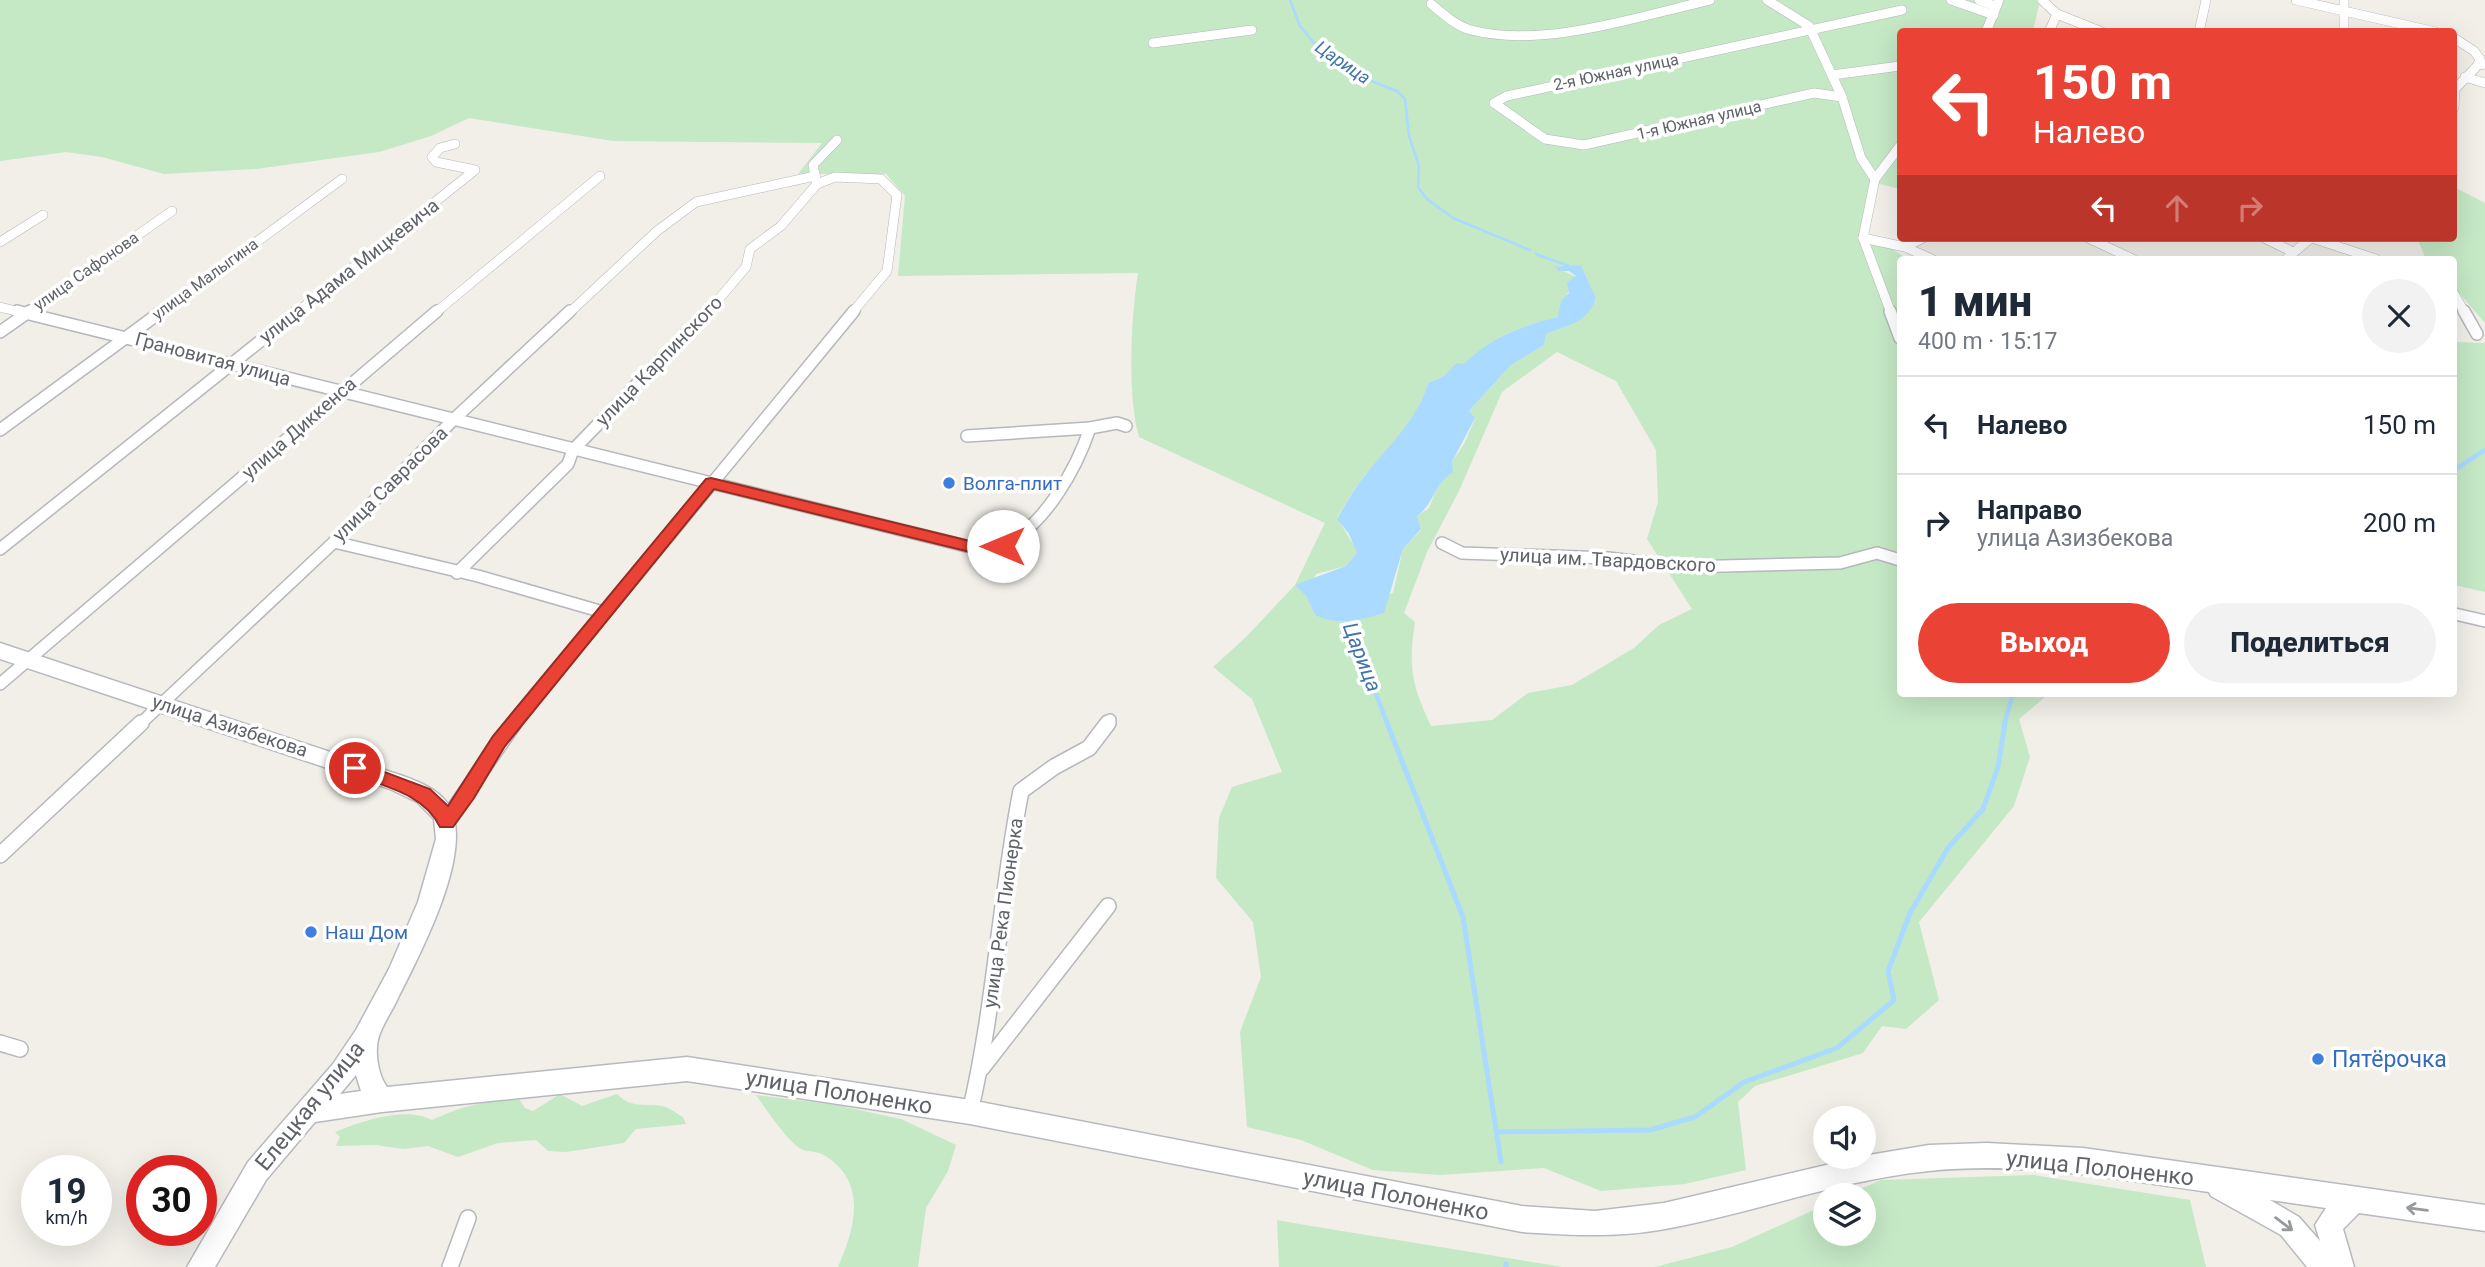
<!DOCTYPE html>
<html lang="ru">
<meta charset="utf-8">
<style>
:root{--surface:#fff;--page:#f2f2f3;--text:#1f2937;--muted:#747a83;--line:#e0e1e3;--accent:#ea4335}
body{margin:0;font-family:Roboto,sans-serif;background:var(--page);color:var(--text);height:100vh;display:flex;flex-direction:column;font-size:26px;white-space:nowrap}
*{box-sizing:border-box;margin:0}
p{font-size:23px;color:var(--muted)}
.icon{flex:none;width:38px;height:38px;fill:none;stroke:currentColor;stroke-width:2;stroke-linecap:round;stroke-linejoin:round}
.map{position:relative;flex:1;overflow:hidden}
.drawer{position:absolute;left:1897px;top:256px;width:560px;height:441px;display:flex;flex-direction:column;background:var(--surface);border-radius:7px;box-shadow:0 7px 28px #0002}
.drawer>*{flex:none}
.guide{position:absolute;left:1897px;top:28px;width:560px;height:214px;border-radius:7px;box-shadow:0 7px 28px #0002;background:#ea4335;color:#fff;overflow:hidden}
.buttons{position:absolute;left:1813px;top:1106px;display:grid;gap:14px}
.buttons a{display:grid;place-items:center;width:63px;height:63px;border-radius:50%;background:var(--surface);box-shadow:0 7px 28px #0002;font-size:35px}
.speed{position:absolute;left:21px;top:1155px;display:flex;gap:14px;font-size:35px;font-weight:700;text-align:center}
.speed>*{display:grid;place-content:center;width:91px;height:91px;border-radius:50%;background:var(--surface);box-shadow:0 7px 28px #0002;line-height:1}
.speed small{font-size:18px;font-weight:400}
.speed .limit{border:10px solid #d22;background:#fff;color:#111}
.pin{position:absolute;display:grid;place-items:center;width:60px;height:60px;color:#fff;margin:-30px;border:4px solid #fff;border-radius:50%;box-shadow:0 2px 7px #0007}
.me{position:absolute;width:77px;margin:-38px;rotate:270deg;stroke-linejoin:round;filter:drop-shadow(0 0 5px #0008)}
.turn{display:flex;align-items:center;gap:24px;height:147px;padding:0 21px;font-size:32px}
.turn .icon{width:91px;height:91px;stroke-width:2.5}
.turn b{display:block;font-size:49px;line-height:60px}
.lanes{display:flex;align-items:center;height:66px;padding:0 21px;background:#0003;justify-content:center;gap:35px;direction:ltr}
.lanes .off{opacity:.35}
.round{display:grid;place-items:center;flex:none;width:74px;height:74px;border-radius:37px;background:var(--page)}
.headline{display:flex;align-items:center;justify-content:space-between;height:119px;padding:0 21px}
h1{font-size:42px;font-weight:800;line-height:52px}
.primary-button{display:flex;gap:14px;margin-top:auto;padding:14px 21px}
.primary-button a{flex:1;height:80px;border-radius:42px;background:var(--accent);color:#fff;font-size:28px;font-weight:800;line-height:80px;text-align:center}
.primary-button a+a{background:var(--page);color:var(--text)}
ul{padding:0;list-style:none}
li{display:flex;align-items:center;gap:21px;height:98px;padding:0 21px;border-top:2px solid var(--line)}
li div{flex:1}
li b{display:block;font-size:26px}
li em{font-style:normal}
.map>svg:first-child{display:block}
.green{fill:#c5e8c5;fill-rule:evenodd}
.water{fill:#aadaff}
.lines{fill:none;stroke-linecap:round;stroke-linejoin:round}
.stream-far2{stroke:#aadaff;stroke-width:2.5}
.stream-far1{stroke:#aadaff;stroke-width:4.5}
.stream{stroke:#aadaff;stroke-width:5}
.street-far2-casing{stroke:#b5b8bc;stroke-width:10}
.street-far1-casing{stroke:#b5b8bc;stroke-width:14}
.street-casing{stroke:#b5b8bc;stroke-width:18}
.secondary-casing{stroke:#b6babf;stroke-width:3}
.street-far2{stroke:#fff;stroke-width:9}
.street-far1{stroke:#fff;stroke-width:11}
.street{stroke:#fff;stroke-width:15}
.secondary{fill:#fff;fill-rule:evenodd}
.oneway{stroke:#979a9d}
.route{fill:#ea4335;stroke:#982c22;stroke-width:2}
.shop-dot{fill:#3f7fe0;stroke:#fff;stroke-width:2.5}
.labels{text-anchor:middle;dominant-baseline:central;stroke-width:7;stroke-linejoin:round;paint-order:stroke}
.far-street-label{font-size:16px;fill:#5f6368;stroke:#fff}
.far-water-label{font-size:18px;font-style:italic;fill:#4174aa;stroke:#fff}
.street-label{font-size:19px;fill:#5f6368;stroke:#fff}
.shop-label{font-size:19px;fill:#366cbe;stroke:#fff;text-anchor:start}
.water-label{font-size:21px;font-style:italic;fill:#4174aa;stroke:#fff}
.near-shop-label{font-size:23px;fill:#366cbe;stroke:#fff;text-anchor:start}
.near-street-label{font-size:23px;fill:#5f6368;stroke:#fff}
</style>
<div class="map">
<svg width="2485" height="1267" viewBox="0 0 2485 1267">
<rect width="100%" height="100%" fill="#f1efe8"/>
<g class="green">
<path d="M0 0H2040L2033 31 1900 32V189L1871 182 1864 231 1908 259H1900V693H2050L2019 719 2030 757 2014 806 1919 922 1939 1000 1906 1029 1882 1026 1863 1053 1755 1086 1738 1102 1746 1170 1685 1184 1601 1191 1544 1168 1440 1175 1373 1170 1301 1140 1247 1127 1240 1032 1261 977 1253 922 1216 878 1219 818 1232 787 1282 772 1252 699 1213 667 1245 638 1295 585 1325 523 1139 437C1127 395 1131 317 1138 273L898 276 905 196 886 174H798L822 143 613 141 469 118 431 136 379 152 256 169 164 174 102 157 66 152 0 161ZM1581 265 1596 298C1587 323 1568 325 1546 334L1544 345 1510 366 1469 411 1475 419 1464 444 1440 480 1429 508 1417 516 1421 530 1403 549 1393 593 1315 615 1306 596 1316 574 1346 566 1358 552 1337 518C1346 502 1355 487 1367 473 1390 445 1418 419 1428 383L1444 376 1456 363 1464 365C1491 337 1521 326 1559 317 1561 301 1569 292 1577 277L1556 268ZM1557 352 1616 381 1656 450 1658 502 1647 539 1692 609 1659 625 1634 648 1572 685 1528 693 1492 720 1431 726C1412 685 1408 668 1415 622L1404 613 1427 552 1459 491 1502 392Z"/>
<polygon points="2454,187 2485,203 2485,323 2454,287 2454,259 2426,259 2417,238 2454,238"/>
<polygon points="2454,342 2485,343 2485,592 2454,585"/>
<path d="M560 1094 582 1106 617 1094C632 1109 643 1103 662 1106 669 1107 677 1114 683 1117L686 1124 636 1129 624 1143 566 1152 548 1151 536 1140 498 1143 458 1157 428 1146 403 1149 376 1145 336 1146 340 1137 335 1132C363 1121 404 1106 432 1120 461 1106 488 1100 519 1099L525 1108 533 1111Z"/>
<path d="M756 1095 836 1105 901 1119 956 1145 948 1171 926 1208 918 1267H838C856 1226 868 1180 822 1154 816 1151 807 1152 801 1149 787 1141 766 1109 756 1095Z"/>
<polygon points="2033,1175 2190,1200 2206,1267 1655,1267 1732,1247 1825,1205 1825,1234 1864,1234 1864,1195 1847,1195 1881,1180"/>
<polygon points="1277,1220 1305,1225 1563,1267 1279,1267"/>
</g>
<path class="water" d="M1581 265 1596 298C1588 323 1568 325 1546 334L1544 345 1510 366 1469 411 1475 418 1452 462 1453 472C1434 483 1435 503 1417 516L1421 529 1403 549 1384 613C1360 620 1338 626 1315 615L1306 596 1295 585 1346 566 1357 553 1349 534 1337 519C1346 503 1355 487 1367 473 1389 445 1418 419 1428 383L1444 376 1456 363 1464 364C1491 337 1521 326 1558 317L1561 301 1569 293 1567 283 1576 276 1569 271H1559L1555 267Z"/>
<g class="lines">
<g class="stream-far2">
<polyline points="1290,0 1300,26 1319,49 1356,75 1397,91 1405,99 1409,136 1419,166 1418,187 1427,199 1453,218 1530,250"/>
<polyline points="1536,254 1574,268"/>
</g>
<g class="stream-far1">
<polyline points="2454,470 2485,450"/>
<polyline points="1346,617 1388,725"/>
<polyline points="2004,725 2013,693"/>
</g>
<g class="stream">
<polyline points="1387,723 1463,917 1501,1162"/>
<polyline points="1496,1132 1650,1130 1695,1117 1744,1082 1837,1048 1894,1000 1888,971 1910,913 1948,848 1983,809 1998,767 2005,723"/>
<polyline points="1506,1264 1506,1267"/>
</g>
<defs>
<g id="street-far2">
<polyline points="1767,0 1809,26 1842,97 1861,158 1875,179"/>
<polyline points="1951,0 1994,15"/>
<polyline points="1979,0 1995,6"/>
<polyline points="2042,0 2057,14 2049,32"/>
<polyline points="2296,0 2436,32"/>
<polyline points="2344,0 2344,32"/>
<path d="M1431 4C1443 14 1456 26 1471 30 1544 49 1639 16 1710 0"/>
<polyline points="2057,14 2102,32"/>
<polyline points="1986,32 1999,0"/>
<polyline points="2199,32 2206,0"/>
<polyline points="2454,38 2474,51 2480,59 2478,65"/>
<polyline points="1153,43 1252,30"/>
<polyline points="1832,75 1900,66"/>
<polyline points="2465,77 2485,83"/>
<polyline points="1842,97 1814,93 1584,145 1545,139 1494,103 1507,96 1902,10"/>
<polyline points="2454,108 2455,89 2478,65 2485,64"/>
<polyline points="817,184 835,177 881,179 897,195 887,271 852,313"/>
<polyline points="1863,238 1905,247 1932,259"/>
<polyline points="2088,238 2133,259"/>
<polyline points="2264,238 2293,252"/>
<polyline points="2312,238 2376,259"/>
<polyline points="0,242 43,215"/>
<polyline points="1905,247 1923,238"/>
<polyline points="2286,259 2311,238"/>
<polyline points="2454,294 2465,313"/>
<polyline points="0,307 24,313"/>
<polyline points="27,313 172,211"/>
<polyline points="160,313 342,179"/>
<polyline points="296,313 475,170 436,162 432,157 440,148 455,144"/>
<polyline points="435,313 600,176"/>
<polyline points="569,313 657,231 696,202 815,176"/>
<polyline points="707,313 746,267 750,249 781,226 817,184 813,165 837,140"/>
<polyline points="1891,313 1863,238 1875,179 1900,146"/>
</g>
<g id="street-far1">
<path d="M17 311 978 549C987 548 997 549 1005 545 1045 524 1076 470 1090 428"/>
<polyline points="1890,311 1900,338"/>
<polyline points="2464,311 2477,334"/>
<polyline points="0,332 30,311"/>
<polyline points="0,430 162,311"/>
<polyline points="967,436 1090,428 1117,423 1126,426"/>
<polyline points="334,542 478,576 603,612"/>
<polyline points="1442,543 1462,553 1608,558 1685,567 1840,563 1877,553 1900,560"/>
<polyline points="0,549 298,311"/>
<polyline points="457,573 568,464 573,450 708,311"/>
<polyline points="2455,614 2485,621"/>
<polyline points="0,684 437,311"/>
<polyline points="139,725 334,542 453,420 570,311"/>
<polyline points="513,725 854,311"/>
<polyline points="1107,725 1110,720"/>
</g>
<g id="street">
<polyline points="446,821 514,723"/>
<polyline points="0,855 141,723"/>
<polyline points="0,1043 20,1049"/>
<polyline points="982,1068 1108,906"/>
<path d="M970 1112C995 1006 1000 897 1021 791L1054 767 1089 748 1108 723"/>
<polyline points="450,1267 468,1218"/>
</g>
<path id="secondary" d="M0 643 403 776C419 782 438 789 448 804 477 848 419 956 398 998 392 1011 383 1024 379 1036 374 1051 378 1075 387 1087L687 1057 970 1100 1522 1206 1595 1211 1664 1203 1869 1155 1929 1145 1987 1143 2083 1148 2485 1205V1231L2359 1213 2343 1229 2354 1267H2307L2281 1235 2211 1196 2209 1192C2117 1179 2022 1161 1929 1171 1839 1180 1753 1213 1665 1229 1617 1238 1570 1235 1522 1232L970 1124 687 1081 382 1112 315 1122 266 1180 215 1267H187L248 1162 333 1064 356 1030 389 969 418 902 436 839 434 819 417 802 390 789 0 659ZM356 1075 361 1091 340 1094ZM2270 1200 2326 1208 2315 1225 2320 1241 2299 1217Z"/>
</defs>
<use href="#street-far2" class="street-far2-casing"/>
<use href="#street-far1" class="street-far1-casing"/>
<use href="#street" class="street-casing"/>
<use href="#secondary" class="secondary-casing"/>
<use href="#street-far2" class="street-far2"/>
<use href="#street-far1" class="street-far1"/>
<use href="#street" class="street"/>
<use href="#secondary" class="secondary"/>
</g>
<defs><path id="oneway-shaft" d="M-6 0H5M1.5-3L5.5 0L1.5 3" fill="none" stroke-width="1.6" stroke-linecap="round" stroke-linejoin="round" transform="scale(1.75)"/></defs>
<g class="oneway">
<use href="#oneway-shaft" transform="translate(2417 1209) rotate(-172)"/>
<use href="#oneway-shaft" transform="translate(2284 1224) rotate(37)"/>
</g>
<path class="route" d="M711 478 978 543 1003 541 1010 546 1003 552 978 554 714 489 505 746 474 798 453 827H440C424 793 382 786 349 773L347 768 355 761 430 789 448 806 493 736 706 479Z"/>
<g class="shop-dot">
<circle cx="949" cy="483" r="7"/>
<circle cx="311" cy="932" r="7"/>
<circle cx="2318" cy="1059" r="7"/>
</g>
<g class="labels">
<g class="far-street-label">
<text transform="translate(1616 72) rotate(-12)">2-я Южная улица</text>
<text transform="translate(1699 120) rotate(-13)">1-я Южная улица</text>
<text transform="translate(86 271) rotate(-35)">улица Сафонова</text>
<text transform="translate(205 279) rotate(-36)">улица Малыгина</text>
</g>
<g class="far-water-label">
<text transform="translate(1343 62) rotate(34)">Царица</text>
</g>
<g class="street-label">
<text transform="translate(349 271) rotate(-38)">улица Адама Мицкевича</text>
<text transform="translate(213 359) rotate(15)">Грановитая улица</text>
<text transform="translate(659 361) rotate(-46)">улица Карпинского</text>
<text transform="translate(299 428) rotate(-41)">улица Диккенса</text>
<text transform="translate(390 484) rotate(-45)">улица Саврасова</text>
<text transform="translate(1608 560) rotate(3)">улица им. Твардовского</text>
<text transform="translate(230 726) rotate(18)">улица Азизбекова</text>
<text transform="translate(1003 913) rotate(-82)">улица Река Пионерка</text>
</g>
<g class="shop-label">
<text x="963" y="483">Волга-плит</text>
<text x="325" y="932">Наш Дом</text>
</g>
<g class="water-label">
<text transform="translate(1362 657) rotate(69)">Царица</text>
</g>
<g class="near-shop-label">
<text x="2332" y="1059">Пятёрочка</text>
</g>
<g class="near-street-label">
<text transform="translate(839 1092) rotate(9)">улица Полоненко</text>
<text transform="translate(310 1106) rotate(-51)">Елецкая улица</text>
<text transform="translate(2100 1168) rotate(6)">улица Полоненко</text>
<text transform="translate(1396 1195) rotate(11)">улица Полоненко</text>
</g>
</g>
</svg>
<div class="buttons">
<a><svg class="icon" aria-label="sound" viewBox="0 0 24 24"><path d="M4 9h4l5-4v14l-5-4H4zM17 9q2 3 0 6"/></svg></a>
<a><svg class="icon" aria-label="layers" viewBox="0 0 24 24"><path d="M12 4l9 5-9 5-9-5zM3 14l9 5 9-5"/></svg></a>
</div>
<div class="speed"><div>19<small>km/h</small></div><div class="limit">30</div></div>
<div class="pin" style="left:355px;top:768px;background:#d93025"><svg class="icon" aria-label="arrive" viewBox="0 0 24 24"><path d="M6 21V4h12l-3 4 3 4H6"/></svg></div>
<svg class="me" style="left:1003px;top:546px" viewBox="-20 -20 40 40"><circle r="19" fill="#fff"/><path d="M0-13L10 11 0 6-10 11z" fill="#ea4335"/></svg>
<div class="guide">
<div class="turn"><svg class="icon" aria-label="left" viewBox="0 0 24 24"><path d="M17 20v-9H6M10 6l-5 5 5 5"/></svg><div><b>150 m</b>Налево</div></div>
<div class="lanes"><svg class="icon" aria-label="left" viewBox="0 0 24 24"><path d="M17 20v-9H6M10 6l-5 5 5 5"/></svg><svg class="icon off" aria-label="ahead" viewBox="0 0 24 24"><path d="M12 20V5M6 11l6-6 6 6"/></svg><svg class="icon off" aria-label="right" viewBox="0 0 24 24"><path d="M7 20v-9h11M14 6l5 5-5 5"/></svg></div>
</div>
<section class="drawer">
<div class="headline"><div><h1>1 мин</h1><p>400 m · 15:17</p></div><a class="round"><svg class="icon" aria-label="close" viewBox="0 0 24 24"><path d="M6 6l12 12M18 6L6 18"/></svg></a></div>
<ul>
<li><svg class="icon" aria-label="left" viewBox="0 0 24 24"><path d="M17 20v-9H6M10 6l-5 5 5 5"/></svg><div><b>Налево</b></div><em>150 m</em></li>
<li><svg class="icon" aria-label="right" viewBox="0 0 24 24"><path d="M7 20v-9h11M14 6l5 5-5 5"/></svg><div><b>Направо</b><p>улица Азизбекова</p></div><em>200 m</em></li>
</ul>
<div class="primary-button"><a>Выход</a><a>Поделиться</a></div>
</section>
</div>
